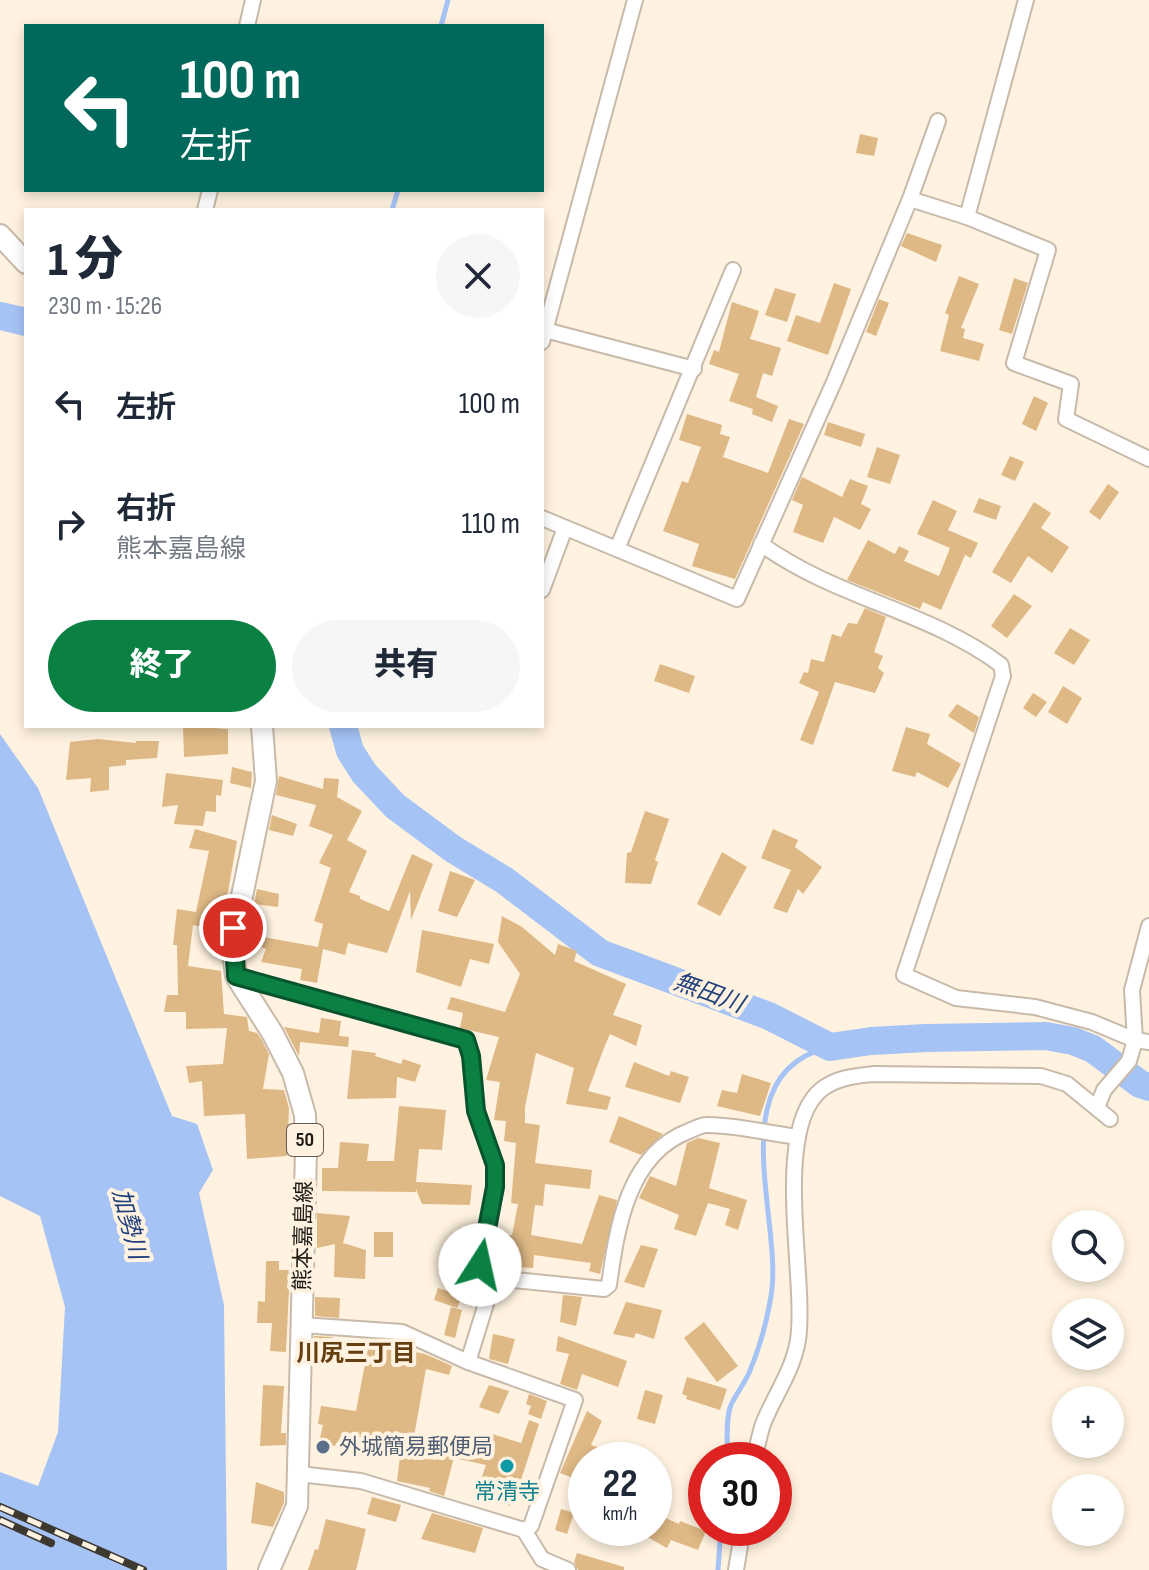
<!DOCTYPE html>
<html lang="ja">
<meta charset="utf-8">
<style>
:root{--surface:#fff;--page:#f6f6f7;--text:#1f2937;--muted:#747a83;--accent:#0b8043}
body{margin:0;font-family:"Sofia Sans Condensed","Noto Sans JP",sans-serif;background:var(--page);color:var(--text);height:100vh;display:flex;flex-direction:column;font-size:30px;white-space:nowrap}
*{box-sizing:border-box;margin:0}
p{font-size:26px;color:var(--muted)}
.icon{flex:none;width:44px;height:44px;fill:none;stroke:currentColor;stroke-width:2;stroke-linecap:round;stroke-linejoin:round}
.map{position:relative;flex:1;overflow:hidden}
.details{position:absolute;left:24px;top:208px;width:520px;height:520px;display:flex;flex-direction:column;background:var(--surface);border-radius:0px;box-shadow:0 4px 12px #0003}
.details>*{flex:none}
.top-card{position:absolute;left:24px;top:24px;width:520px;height:168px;border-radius:0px;box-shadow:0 4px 12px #0003;background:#00695c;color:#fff;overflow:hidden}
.controls{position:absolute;left:1052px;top:1210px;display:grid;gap:16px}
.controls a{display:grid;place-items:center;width:72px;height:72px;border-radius:50%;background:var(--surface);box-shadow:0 4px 12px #0003;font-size:40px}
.speed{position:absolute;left:568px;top:1442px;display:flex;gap:16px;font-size:40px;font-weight:700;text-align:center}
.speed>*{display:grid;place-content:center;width:104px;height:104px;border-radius:50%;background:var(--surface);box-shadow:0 4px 12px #0003;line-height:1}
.speed small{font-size:20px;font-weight:400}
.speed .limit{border:12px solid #d22;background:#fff;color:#111}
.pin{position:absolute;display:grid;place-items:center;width:68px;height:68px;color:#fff;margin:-34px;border:4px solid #fff;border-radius:50%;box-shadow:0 2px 8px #0007}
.me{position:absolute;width:88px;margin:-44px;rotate:10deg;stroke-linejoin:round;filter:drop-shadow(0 0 6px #0008)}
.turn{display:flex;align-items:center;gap:28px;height:168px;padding:0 24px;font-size:36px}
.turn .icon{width:104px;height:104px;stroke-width:2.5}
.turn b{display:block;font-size:56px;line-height:68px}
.round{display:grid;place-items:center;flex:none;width:84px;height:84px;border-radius:42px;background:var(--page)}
.headline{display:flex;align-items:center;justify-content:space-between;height:136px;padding:0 24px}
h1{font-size:48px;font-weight:800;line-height:60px}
.button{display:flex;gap:16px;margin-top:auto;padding:16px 24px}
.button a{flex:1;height:92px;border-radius:48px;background:var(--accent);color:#fff;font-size:32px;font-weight:800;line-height:92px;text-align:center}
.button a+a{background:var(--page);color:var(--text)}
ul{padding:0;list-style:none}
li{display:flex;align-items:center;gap:24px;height:120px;padding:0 24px}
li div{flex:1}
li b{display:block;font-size:30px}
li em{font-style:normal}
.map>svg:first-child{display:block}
.water{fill:#a6c3f6}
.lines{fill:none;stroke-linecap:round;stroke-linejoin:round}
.stream{stroke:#a6c3f6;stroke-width:5}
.river{stroke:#a6c3f6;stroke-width:28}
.building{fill:#deb885}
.street-casing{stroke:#c7baaa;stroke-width:18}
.primary-casing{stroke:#c7baaa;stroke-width:24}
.street{stroke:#fff;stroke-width:14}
.primary{stroke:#fff;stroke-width:20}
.rail-casing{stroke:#3d3830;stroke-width:8}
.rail{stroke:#fff2e0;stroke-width:5;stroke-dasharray:15;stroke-linecap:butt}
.route-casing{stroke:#07532c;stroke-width:20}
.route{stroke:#0b8043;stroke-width:14}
.service-dot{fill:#5c6f8a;stroke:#fff2e0;stroke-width:3}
.culture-dot{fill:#0f9aa8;stroke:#fff2e0;stroke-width:3}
.labels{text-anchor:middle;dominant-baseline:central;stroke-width:8;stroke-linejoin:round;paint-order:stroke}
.shield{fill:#fff2e0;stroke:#625b51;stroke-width:2}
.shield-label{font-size:20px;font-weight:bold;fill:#1e1a14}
.street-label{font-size:22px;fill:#1e1a14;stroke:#fff2e0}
.service-label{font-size:22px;fill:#4e5e75;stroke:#fff2e0;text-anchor:start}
.culture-label{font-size:22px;fill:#0d838f;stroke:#fff2e0}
.water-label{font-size:24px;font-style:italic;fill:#20417d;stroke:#fff2e0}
.neighbourhood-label{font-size:24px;font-weight:bold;fill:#653f0f;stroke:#fff2e0}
</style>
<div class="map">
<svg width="1149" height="1570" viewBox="0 0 1149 1570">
<rect width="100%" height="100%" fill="#fff2e0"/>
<polygon class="water" points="0,734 38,788 172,1116 197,1124 213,1170 199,1193 224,1305 227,1570 0,1570 0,1472 38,1486 58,1432 65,1307 40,1216 0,1196"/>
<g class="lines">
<g class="stream">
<polyline points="441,26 448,0"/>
<polyline points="392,210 398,190"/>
<path d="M727 1460C728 1443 725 1420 731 1405 736 1394 744 1384 749 1373 759 1349 767 1321 771 1296 784 1222 718 1072 830 1047"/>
<polyline points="718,1570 721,1528"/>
</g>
<g class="river">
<polyline points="0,316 26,322"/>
<polyline points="343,726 350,751 364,773 395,806 453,849 504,880 600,953 769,1016 830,1047 871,1041 926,1038 1046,1036 1073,1041 1093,1049 1140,1084 1149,1087"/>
</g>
</g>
<g class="building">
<polygon points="860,134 878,138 874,156 856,153"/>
<polygon points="907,233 942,245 936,262 901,246"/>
<polygon points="959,276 979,284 961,328 965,329 963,338 984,344 979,361 940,351 949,315 945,313"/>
<polygon points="1014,278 1028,283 1012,334 999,330"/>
<polygon points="834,283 851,289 828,355 787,341 796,315 820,323"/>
<polygon points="775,288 796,294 787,322 765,315"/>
<polygon points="879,299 889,303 876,336 866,332"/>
<polygon points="732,302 759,311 750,339 781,348 772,376 763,373 756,397 778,406 772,422 752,414 753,409 729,401 739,374 709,364 714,350 719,352"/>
<polygon points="1034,396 1048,403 1036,431 1022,424"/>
<polygon points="687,414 722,425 720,434 730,437 723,457 768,473 789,419 804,424 735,579 692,566 699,544 663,531 682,481 688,483 701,447 679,440"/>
<polygon points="828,422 865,434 861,447 824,435"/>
<polygon points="877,447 900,455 890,484 867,477"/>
<polygon points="1010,456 1024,462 1015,481 1001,475"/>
<polygon points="802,477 842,497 850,479 868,486 861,504 871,509 860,530 834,517 823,543 793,532 803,505 792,500"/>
<polygon points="1108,484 1119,492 1100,520 1089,512"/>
<polygon points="979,498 1001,506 996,520 973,512"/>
<polygon points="933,500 957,511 948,530 978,543 971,558 965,555 941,610 923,602 920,609 847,580 868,540 895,554 899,546 909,551 904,561 939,576 950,548 917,534"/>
<polygon points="1034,502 1051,513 1041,528 1069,547 1052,573 1028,556 1011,583 992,572"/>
<polygon points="1014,594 1032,606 1007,638 991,626"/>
<polygon points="865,608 886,617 874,652 883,656 878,668 884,673 875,693 835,682 813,745 800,740 819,692 799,683 804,672 808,673 811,659 824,662 832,634 841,637 848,623 857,624"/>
<polygon points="1070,628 1090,640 1074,665 1054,653"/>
<polygon points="660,664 695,676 689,693 654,681"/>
<polygon points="1063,686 1082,698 1067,724 1048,712"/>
<polygon points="1033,693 1047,702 1036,717 1023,708"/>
<polygon points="957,704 979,717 974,733 948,716"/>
<polygon points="183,726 228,729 228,754 184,757"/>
<polygon points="906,727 930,734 927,744 961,764 948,788 917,772 915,777 892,771"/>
<polygon points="98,739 136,743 136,741 159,741 157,758 126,760 126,765 109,767 109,790 90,792 91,778 66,780 70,742"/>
<polygon points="232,767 252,772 251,788 230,783"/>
<polygon points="166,773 223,780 221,796 216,795 216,812 206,811 203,826 174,824 178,805 162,807"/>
<polygon points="279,776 323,789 324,778 339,779 337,797 362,811 347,840 367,851 349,892 360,896 360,899 389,911 412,854 433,864 411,920 410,891 387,953 348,943 345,955 323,949 317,983 300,980 302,969 261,962 266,949 246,941 247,934 318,947 323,924 314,921 331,868 319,863 333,835 309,826 316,805 276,795"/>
<polygon points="645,811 669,819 655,860 658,862 651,884 625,883 627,853 631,852"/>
<polygon points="272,815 297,824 293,836 269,830"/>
<polygon points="195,829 237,841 221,931 193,925 188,966 221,971 224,1014 247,1017 249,1031 257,1033 262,1040 269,1054 263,1089 284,1090 289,1108 287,1156 247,1159 245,1114 204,1116 202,1081 189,1083 186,1066 223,1064 227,1028 186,1029 186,1012 164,1012 167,995 178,995 177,945 173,945 177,909 196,912 209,851 189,848"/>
<polygon points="773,829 798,840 795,847 822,867 803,894 798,889 787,913 773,908 791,870 761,858"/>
<polygon points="722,852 747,867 720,916 697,904"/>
<polygon points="450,871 475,880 457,917 438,911"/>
<polygon points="257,889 279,894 278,907 254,904"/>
<polygon points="502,916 522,927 555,955 558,944 577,951 574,961 626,984 613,1015 642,1025 636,1046 610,1034 604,1048 588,1091 611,1097 607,1110 566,1104 574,1068 536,1053 525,1107 525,1123 540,1125 535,1163 592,1170 590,1189 545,1184 543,1206 535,1205 531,1235 582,1244 599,1195 617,1200 600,1274 589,1271 591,1263 534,1255 533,1268 500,1266 504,1235 512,1235 518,1204 511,1203 516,1143 504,1141 506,1121 494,1120 500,1082 486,1080 499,1037 460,1028 463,1013 447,1009 451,997 505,1012 520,974 498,942"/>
<polygon points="422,930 494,944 489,964 470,959 461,987 416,972"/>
<polygon points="321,1018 341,1021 339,1036 349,1037 348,1047 300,1042 299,1056 284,1027 319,1033"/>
<polygon points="352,1050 376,1053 375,1056 401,1064 403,1059 421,1065 415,1082 397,1077 396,1098 347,1099"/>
<polygon points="634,1062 669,1076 671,1071 689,1077 680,1103 625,1087"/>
<polygon points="742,1074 771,1083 760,1116 717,1106 722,1090 737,1093"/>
<polygon points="399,1106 446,1110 442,1150 419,1149 416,1182 472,1185 470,1205 422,1204 416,1189 416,1192 322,1191 322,1168 338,1168 340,1142 369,1144 367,1161 394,1161"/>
<polygon points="619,1116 663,1134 641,1155 609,1142"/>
<polygon points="698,1138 720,1143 709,1188 747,1200 738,1230 725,1225 730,1209 708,1203 696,1236 674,1229 679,1215 639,1198 650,1176 676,1186 687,1143"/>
<polygon points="317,1213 350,1216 343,1243 366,1250 365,1279 334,1277 335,1244 317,1248"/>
<rect x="374" y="1232" width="19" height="25"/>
<polygon points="641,1245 658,1249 644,1288 624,1282"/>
<polygon points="266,1261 279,1261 279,1270 290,1270 286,1352 270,1351 272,1323 257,1323 258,1301 265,1302"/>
<polygon points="438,1288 462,1296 457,1308 434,1300"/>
<polygon points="563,1295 582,1297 576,1326 560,1322"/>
<polygon points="315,1297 340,1298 339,1318 315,1316"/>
<polygon points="626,1302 662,1310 654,1339 636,1333 634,1338 613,1334"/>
<polygon points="451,1307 462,1310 455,1338 444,1335"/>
<polygon points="704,1322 738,1366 717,1382 684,1338"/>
<polygon points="493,1334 515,1339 508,1364 489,1359"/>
<polygon points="314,1336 333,1337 329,1357 314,1355"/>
<polygon points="558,1336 627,1361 618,1387 582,1374 577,1390 560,1384 569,1354 556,1351"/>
<polygon points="369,1343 425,1354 452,1366 449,1375 426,1369 413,1442 378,1436 374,1453 319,1443 323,1425 318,1424 321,1406 356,1411"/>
<polygon points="687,1377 727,1389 720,1410 686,1399 687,1396 682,1394"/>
<polygon points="263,1385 284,1386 281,1433 286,1433 286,1445 260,1446"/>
<polygon points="489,1385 509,1391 499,1414 479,1407"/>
<polygon points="645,1390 663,1395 655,1424 637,1419"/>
<polygon points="529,1394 547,1401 541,1419 528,1414 531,1406 526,1404"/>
<polygon points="587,1411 602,1421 591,1445 629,1457 628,1460 586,1460 586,1483 560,1473"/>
<polygon points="529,1420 539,1424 514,1502 511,1501 510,1506 483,1497 486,1486 480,1482 486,1465 459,1459 459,1443 473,1439 483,1452 489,1433 521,1443"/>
<polygon points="440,1450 454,1457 444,1496 429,1491 430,1488 397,1481 400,1456 437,1460"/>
<polygon points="256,1482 284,1492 284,1503 273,1527 251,1523"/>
<polygon points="372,1497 401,1505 396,1522 367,1514"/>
<polygon points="561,1509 574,1513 567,1534 555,1530"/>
<polygon points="432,1513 483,1528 475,1553 421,1539"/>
<polygon points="654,1513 679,1524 680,1521 706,1531 698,1550 671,1540 667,1548 631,1528 654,1528"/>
<polygon points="326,1519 366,1529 356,1570 308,1570 315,1549 318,1550"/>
<polygon points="577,1553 624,1567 624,1570 578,1570 574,1562"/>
</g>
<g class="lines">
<defs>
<g id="street">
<polyline points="247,26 253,0"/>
<polyline points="910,199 938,121"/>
<polyline points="205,210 210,190"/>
<polyline points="967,217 1026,0"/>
<polyline points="545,330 694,369"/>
<polyline points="542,342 635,0"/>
<polyline points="542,518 737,599 834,382 910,199 967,217 1048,250 1014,363 1071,384 1066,419 1149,459"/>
<path d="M761 544C835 598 929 611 1001 665L1003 676 904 975 956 998 1035 1007 1092 1022 1135 1040 1149 1042"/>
<polyline points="617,549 733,270"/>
<polyline points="542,590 565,528"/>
<path d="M236 976 466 1040 471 1056 476 1111 495 1165V1187L480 1265 485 1274 494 1278 604 1289 609 1285C617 1227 628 1154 689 1131 694 1129 701 1125 706 1125 733 1124 770 1134 798 1137"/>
<polyline points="1097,1108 1104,1090 1129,1061 1135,1040 1132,990 1149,926"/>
<polyline points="302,1325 402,1332 468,1362 575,1400 531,1526 524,1530"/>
<polyline points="468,1362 494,1278"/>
<path d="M754 1460C757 1448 759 1436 763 1424 774 1396 793 1371 798 1340 807 1278 771 1129 822 1089 838 1077 855 1076 874 1074L1041 1076 1067 1084 1110 1119"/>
<polyline points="299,1474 361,1481 524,1530 542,1559 568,1570"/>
<polyline points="736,1570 743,1528"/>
</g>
<g id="primary">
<polyline points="0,235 26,263"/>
<polyline points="262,726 266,781 232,944 236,976 273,1034 293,1073 305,1115 306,1151 297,1506 269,1570"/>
</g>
</defs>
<use href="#street" class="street-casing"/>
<use href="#primary" class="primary-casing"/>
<use href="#street" class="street"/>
<use href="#primary" class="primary"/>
<defs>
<g id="rail">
<polyline points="0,1507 143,1570"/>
<polyline points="0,1520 51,1543"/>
</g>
</defs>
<use href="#rail" class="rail-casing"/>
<use href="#rail" class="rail"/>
</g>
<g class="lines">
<defs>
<polyline id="route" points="233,928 236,976 466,1040 471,1056 476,1111 495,1165 495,1187 480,1265"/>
</defs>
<use href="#route" class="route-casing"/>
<use href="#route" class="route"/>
</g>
<circle class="service-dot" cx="323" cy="1447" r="8"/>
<circle class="culture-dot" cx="507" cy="1466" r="8"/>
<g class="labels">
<rect class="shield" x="287" y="1124" width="36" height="32" rx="6"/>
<g class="shield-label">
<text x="305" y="1140">50</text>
</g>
<g class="street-label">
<text transform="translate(304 1236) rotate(-89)">熊本嘉島線</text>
</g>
<g class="service-label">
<text x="339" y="1447">外城簡易郵便局</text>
</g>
<g class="culture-label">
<text x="507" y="1492">常清寺</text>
</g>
<g class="water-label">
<text transform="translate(709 993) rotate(20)">無田川</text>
<text transform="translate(129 1224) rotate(75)">加勢川</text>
</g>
<g class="neighbourhood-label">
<text x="356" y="1353">川尻三丁目</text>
</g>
</g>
</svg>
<div class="controls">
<a><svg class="icon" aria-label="search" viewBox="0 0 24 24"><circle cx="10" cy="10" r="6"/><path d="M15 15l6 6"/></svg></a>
<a><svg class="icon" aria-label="layers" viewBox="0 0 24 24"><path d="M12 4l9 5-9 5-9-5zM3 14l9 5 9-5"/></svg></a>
<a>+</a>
<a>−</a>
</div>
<div class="speed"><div>22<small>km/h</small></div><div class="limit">30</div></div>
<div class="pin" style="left:233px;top:928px;background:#d93025"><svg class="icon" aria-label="arrive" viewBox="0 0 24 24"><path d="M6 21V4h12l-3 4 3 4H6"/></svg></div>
<svg class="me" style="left:480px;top:1265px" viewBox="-20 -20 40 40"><circle r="19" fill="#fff"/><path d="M0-13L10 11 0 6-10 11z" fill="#0b8043"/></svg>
<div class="top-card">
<div class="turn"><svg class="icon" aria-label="left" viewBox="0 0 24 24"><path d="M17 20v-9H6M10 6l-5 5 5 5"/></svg><div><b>100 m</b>左折</div></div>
</div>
<section class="details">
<div class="headline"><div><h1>1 分</h1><p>230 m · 15:26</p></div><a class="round"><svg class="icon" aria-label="close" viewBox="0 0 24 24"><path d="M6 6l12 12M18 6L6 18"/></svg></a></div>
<ul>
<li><svg class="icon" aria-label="left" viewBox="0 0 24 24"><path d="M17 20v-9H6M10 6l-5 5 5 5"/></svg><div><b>左折</b></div><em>100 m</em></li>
<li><svg class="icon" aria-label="right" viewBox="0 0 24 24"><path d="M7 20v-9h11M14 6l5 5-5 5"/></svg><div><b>右折</b><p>熊本嘉島線</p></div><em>110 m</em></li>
</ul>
<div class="button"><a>終了</a><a>共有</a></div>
</section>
</div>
